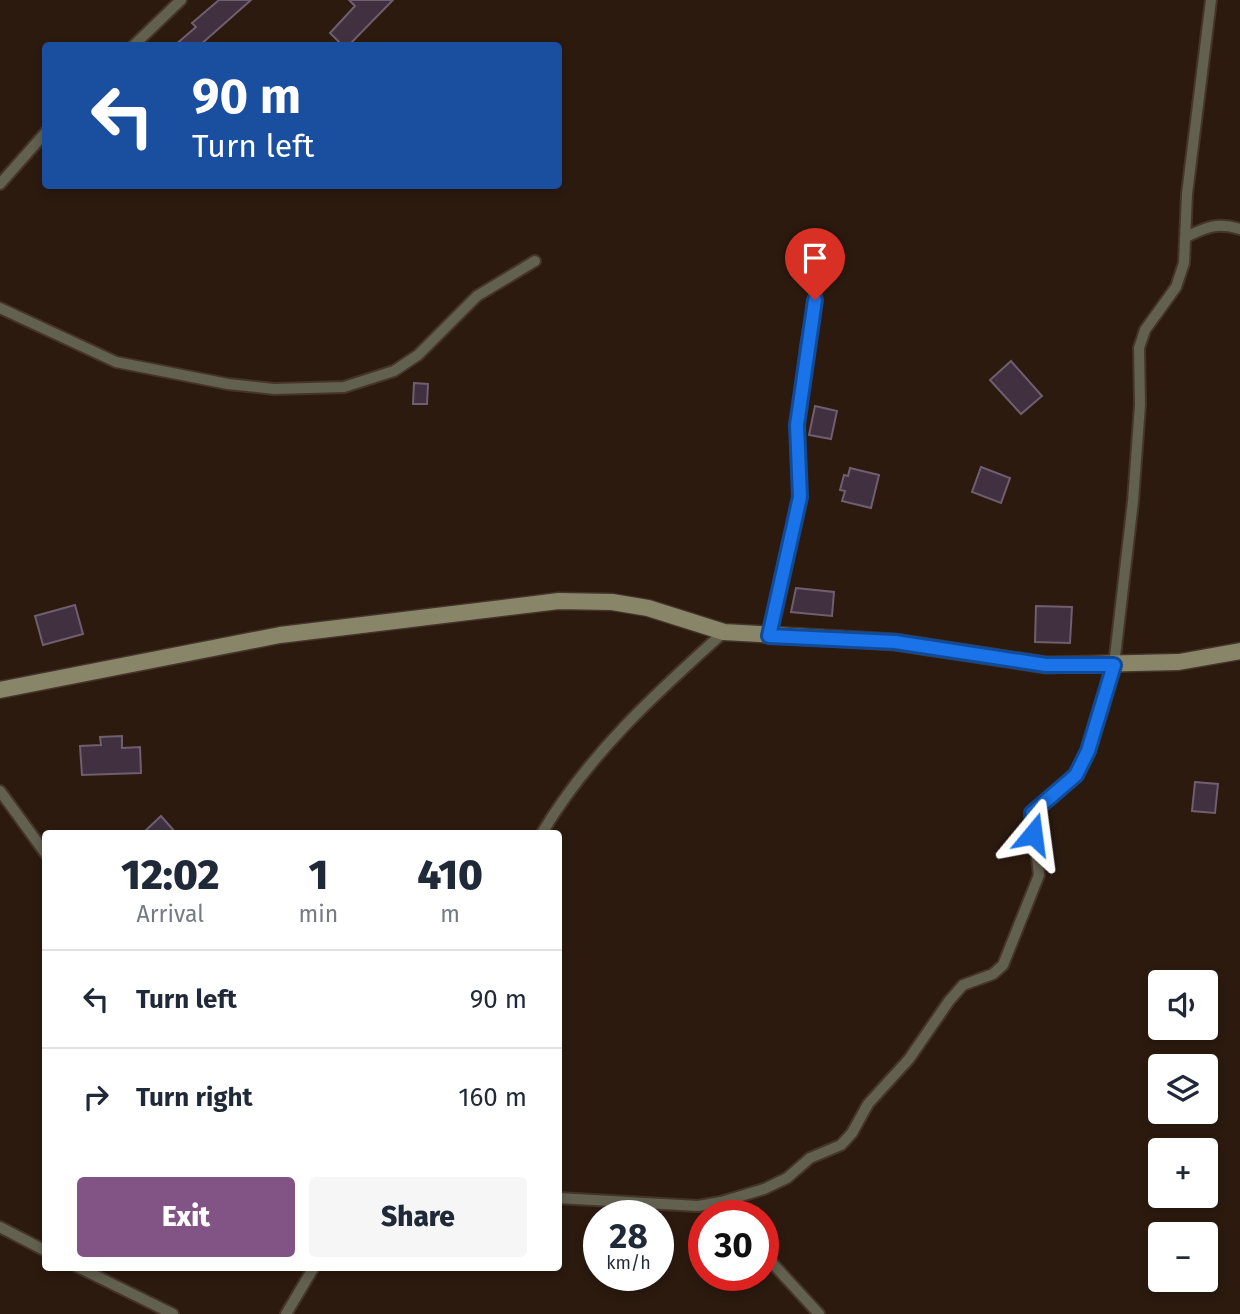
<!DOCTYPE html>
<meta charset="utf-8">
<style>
:root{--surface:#fff;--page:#f6f6f7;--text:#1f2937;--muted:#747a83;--line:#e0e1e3;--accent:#825385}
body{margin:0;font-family:"Fira Sans",sans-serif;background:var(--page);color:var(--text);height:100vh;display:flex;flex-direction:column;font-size:26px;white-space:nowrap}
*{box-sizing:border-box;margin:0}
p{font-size:23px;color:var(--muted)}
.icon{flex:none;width:38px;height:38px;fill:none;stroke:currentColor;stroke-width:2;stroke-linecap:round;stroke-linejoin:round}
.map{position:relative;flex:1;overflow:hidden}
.details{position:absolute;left:42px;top:830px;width:520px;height:441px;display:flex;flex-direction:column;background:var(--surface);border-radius:7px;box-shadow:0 4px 10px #0003}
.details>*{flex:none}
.banner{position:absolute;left:42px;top:42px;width:520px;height:147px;border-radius:7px;box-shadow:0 4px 10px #0003;background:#1a4fa0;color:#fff;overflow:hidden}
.controls{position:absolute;left:1148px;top:970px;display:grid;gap:14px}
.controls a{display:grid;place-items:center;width:70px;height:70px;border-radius:7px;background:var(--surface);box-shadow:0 4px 10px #0003;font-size:35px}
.speed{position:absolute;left:583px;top:1200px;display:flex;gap:14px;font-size:35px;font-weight:700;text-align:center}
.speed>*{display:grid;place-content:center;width:91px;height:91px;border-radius:50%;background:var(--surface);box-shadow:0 4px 10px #0003;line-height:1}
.speed small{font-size:18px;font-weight:400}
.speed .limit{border:10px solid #d22;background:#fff;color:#111}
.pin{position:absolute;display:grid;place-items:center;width:60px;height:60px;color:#fff;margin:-72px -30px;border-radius:50% 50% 50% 0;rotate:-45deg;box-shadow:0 0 7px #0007}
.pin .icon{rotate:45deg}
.me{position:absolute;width:77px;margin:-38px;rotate:16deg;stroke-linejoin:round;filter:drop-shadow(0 0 5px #0008)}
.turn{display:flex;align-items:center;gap:24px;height:147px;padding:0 35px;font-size:32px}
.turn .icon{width:91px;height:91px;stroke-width:2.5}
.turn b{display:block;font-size:49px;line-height:60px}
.eta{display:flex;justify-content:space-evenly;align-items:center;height:119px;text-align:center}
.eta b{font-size:42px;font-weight:800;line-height:49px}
.button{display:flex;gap:14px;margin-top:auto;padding:14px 35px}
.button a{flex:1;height:80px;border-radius:7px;background:var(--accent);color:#fff;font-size:28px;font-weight:800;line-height:80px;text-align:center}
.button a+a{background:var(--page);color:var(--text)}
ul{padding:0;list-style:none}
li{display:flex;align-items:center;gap:21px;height:98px;padding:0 35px;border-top:2px solid var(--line)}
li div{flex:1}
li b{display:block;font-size:26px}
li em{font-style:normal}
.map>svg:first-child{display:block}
.building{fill:#403040;stroke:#6f5e6f;stroke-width:2}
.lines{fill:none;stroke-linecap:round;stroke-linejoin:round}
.street-casing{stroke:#45342a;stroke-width:14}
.secondary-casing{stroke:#45342a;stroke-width:19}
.street{stroke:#62604f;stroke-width:10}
.secondary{stroke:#888569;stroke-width:16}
.route-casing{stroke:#114b97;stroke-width:18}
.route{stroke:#1a73e8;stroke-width:12}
</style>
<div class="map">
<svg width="1240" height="1314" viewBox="0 0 1240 1314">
<rect width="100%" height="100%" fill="#2c1a0f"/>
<g class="building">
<polygon points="219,0 251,0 199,46 174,46 196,27 192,23"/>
<polygon points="349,0 393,0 348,46 343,46 330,33 355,6"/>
<polygon points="1011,361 1042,396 1021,414 990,380"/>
<polygon points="414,383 428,384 427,404 413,404"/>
<polygon points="815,406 837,411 831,439 809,435"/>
<polygon points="981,467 1010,478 1001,503 972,492"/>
<polygon points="850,468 879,475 871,508 842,501 845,491 840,490 844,475 848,476"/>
<polygon points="796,588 834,592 832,616 791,612"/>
<polygon points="75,605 83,634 43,645 35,616"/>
<polygon points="1036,606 1072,607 1070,643 1035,642"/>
<polygon points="122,736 122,748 140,747 141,773 82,775 80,746 101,745 100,737"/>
<polygon points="1195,782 1218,784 1215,813 1192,811"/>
<polygon points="161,816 176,833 143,833"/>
</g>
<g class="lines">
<defs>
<g id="street">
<polyline points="133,46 181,0"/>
<polyline points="0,184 46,132"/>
<path d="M1186 237C1206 227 1218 222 1240 229"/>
<polyline points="0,308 116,362 228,384 274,389 344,387 394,371 418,355 477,296 535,261"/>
<polyline points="769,637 800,497 797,425 806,346 819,277"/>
<polyline points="0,791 46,854"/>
<path d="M542 833C589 754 656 693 724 632"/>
<polyline points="558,1198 698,1206 721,1202 764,1189 787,1178 810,1158 841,1145 852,1133 868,1104 909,1059 949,1001 963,985 993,974 1003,965 1039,875 1032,813 1076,775 1088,751 1114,665 1133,501 1140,405 1139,348 1145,330 1176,287 1184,263 1187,194 1211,0"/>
<polyline points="721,1202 733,1216"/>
<polyline points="0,1227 46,1251"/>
<polyline points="763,1253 819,1314"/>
<polyline points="78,1267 173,1314"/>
<polyline points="286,1314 314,1267"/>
</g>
<polyline id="secondary" points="0,690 280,635 559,601 612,602 648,608 724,632 895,642 1046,665 1179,662 1240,651"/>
</defs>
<use href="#street" class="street-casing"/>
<use href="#secondary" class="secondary-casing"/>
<use href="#street" class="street"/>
<use href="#secondary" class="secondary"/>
</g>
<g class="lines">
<defs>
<polyline id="route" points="815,300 797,425 800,497 769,636 895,642 1046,665 1114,665 1088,751 1076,775 1032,813 1033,834"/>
</defs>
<use href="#route" class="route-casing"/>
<use href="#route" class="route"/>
</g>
</svg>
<div class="controls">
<a><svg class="icon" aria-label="sound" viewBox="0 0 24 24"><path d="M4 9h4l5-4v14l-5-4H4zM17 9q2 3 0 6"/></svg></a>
<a><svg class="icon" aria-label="layers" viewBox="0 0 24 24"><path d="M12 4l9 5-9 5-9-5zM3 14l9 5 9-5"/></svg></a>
<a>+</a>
<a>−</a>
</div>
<div class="speed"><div>28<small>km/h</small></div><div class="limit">30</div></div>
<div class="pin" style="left:815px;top:300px;background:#d93025"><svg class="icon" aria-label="arrive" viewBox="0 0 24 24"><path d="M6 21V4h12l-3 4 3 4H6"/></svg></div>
<svg class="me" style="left:1033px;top:834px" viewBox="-20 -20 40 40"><path d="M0-17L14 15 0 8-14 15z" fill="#1a73e8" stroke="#fff" stroke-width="4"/></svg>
<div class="banner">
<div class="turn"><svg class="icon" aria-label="left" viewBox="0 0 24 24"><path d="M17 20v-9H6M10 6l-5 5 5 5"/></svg><div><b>90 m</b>Turn left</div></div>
</div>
<section class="details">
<div class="eta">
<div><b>12:02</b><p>Arrival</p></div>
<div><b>1</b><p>min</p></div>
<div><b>410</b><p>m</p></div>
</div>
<ul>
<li><svg class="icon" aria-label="left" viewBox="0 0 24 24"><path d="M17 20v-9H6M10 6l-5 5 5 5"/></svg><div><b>Turn left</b></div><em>90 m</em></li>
<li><svg class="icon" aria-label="right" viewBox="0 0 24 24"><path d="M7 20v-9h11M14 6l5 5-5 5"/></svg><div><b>Turn right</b></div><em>160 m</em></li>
</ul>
<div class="button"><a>Exit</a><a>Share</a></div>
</section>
</div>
